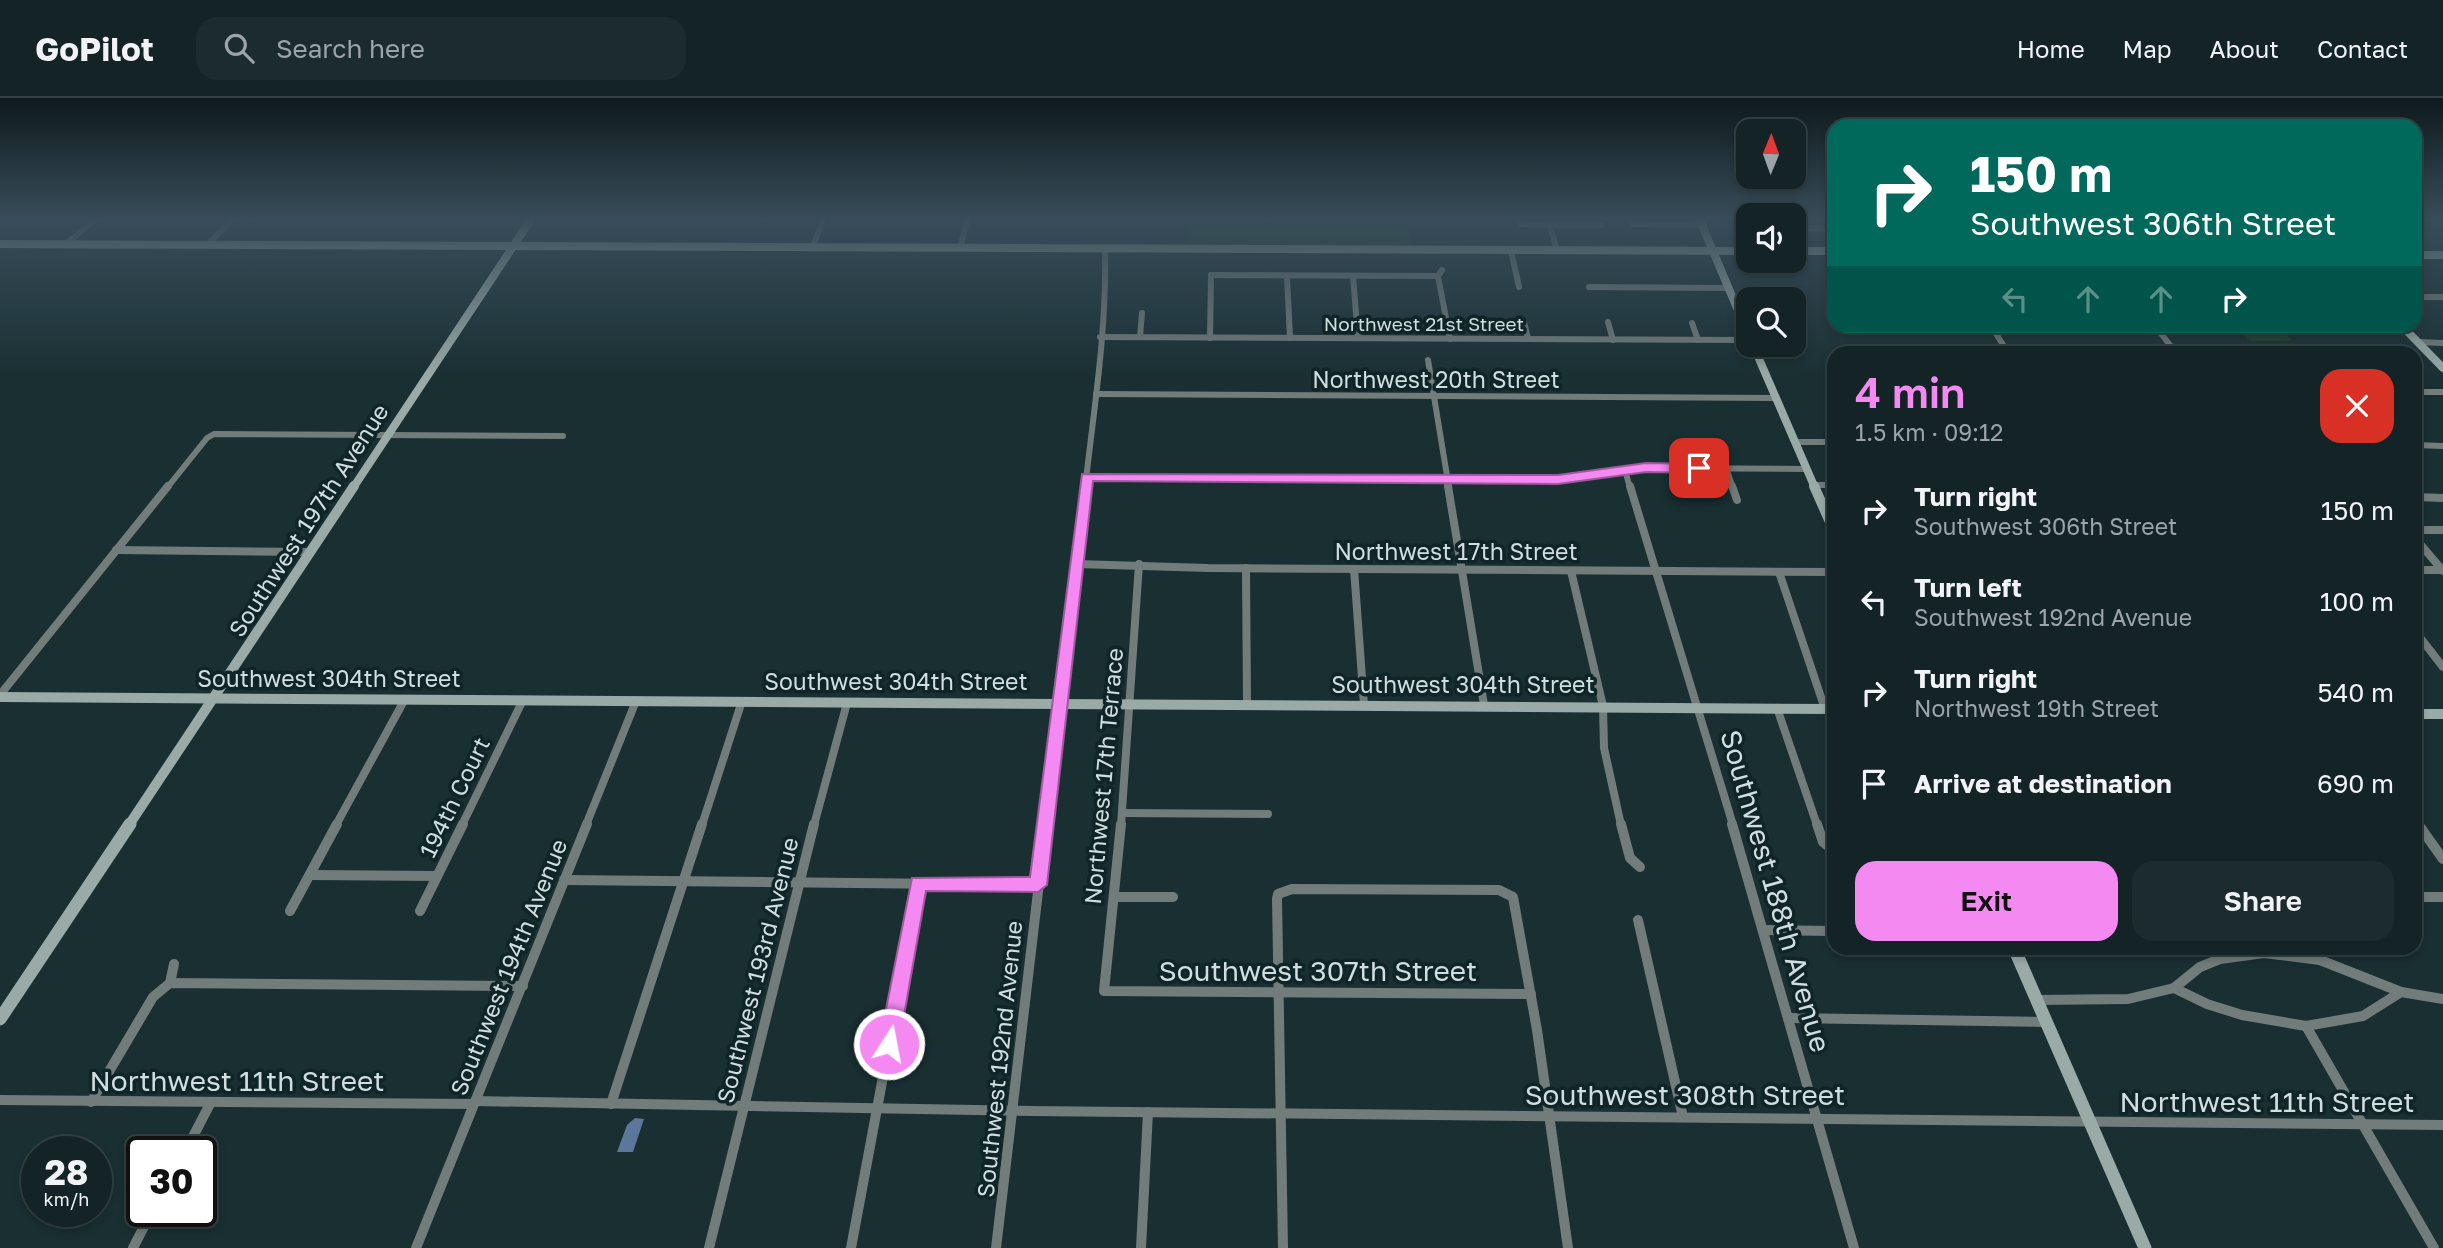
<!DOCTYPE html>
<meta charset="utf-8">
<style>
:root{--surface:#132326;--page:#1c2b2e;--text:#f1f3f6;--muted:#9da4a7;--line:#324043;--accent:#f389f1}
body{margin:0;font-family:"Golos Text",sans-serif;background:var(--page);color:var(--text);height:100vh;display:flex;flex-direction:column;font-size:26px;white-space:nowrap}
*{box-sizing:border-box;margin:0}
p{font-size:23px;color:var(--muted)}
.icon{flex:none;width:38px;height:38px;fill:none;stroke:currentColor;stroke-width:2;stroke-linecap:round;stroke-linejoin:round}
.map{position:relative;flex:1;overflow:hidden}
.details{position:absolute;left:1827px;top:248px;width:595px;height:609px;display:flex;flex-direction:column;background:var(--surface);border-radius:21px;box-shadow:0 4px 10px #0003,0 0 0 2px var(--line)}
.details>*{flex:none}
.hud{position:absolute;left:1827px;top:21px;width:595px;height:214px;border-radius:21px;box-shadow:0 4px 10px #0003,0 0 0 2px var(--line);background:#00695c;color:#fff;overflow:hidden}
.needle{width:46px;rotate:1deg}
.tools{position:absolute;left:1736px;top:21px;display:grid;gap:14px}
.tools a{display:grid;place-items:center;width:70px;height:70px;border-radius:14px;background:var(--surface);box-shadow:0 4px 10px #0003,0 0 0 2px var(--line);font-size:35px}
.speed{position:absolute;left:21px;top:1038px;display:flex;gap:14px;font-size:35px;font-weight:700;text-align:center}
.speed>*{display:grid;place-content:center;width:91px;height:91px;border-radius:50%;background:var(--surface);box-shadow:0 4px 10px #0003,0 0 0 2px var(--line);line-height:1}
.speed small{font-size:18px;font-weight:400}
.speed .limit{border:4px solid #111;border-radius:10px;background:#fff;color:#111}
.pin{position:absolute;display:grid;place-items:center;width:60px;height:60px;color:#fff;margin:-30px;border-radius:14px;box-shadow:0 4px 10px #0006}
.me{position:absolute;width:77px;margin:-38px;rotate:11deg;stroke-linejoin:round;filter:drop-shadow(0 0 5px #0008)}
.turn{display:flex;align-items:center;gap:24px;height:147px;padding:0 28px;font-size:32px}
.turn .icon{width:91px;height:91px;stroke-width:2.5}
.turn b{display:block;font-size:49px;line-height:60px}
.lanes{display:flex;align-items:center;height:66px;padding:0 28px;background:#0003;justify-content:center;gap:35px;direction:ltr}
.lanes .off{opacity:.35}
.round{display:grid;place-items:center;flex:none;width:74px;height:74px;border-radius:21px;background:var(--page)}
.summary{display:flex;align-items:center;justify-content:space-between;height:119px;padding:0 28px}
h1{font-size:42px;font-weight:600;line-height:52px;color:var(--accent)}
.button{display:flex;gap:14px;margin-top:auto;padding:14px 28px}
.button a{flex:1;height:80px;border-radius:21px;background:var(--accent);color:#111;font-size:28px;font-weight:600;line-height:80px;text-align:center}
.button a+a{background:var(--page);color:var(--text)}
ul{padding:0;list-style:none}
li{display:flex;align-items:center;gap:21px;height:91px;padding:0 28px}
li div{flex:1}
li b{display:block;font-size:26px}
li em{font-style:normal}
header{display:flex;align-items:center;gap:42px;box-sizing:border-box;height:98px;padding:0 35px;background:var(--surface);border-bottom:2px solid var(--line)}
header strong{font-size:33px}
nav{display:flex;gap:38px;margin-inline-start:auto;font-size:24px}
.search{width:490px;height:63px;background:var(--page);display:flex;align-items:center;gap:18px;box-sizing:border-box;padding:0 24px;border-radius:21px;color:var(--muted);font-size:26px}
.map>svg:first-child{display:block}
.green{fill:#1e3d2d}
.water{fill:#5c779b}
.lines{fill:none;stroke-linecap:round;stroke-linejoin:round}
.street-far2{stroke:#727c7a;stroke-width:6}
.street-far1{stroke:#727c7a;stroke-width:8}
.street{stroke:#727c7a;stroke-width:10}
.secondary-far2{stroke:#9aaaa7;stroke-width:8}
.secondary-far1{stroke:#9aaaa7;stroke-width:10}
.secondary{stroke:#9aaaa7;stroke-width:13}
.route{fill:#f389f1;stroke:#9e599d;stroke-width:2}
.labels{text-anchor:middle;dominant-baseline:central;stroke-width:7;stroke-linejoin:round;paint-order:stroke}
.far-street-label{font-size:19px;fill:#d1dee0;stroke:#0f2528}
.street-label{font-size:23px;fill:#d1dee0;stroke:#0f2528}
.near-street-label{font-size:28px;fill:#d1dee0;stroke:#0f2528}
</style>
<header>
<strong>GoPilot</strong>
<div class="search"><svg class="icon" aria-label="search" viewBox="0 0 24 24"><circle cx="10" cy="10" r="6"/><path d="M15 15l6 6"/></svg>Search here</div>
<nav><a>Home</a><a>Map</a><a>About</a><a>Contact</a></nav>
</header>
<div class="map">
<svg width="2443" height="1150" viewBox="0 0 2443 1150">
<rect width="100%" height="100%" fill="#192f32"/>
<g class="green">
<polygon points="1189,120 1407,120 1411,150 1187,149"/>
<polygon points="2237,228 2279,228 2292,243 2250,243"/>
</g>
<polygon class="water" points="635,1020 644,1021 633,1054 617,1054 627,1027"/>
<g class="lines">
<g class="street-far2">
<polyline points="1520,126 1550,127"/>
<polyline points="1632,126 1702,127"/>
<polyline points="1737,129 1748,129"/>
<polyline points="1794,130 1834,131"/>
<polyline points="66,146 97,120"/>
<polyline points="208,146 234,120"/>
<polyline points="812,150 824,120"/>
<polyline points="960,150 968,120"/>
<polyline points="1511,153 1519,189"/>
<polyline points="1557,153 1550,127 1601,127"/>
<polyline points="1442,172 1438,178 1450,241"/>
<polyline points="1211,177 1438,178"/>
<polyline points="1287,178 1290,240"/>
<polyline points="1353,178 1358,240"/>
<polyline points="1589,189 1729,190"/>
<polyline points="2415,199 2443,199"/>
<polyline points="1524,224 1528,241"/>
<polyline points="1608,224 1613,242"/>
<polyline points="1692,225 1698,242"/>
<polyline points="1991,228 2009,256"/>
<polyline points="2155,228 2177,256"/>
<polyline points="1100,239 1748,242"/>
<polyline points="1140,239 1142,215"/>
<polyline points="1210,240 1211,177"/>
<polyline points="2418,244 2443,245"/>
<polyline points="1428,262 1449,390"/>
<polyline points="2415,294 2443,294"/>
<polyline points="1096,296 1776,300"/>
<polyline points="1795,344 1834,344"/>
<polyline points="2415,347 2443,348"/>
<polyline points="1726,370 1733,390"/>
<polyline points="1625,372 1630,390"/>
<polyline points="1087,379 1558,381 1646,370 1807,371"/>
<polyline points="1814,387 1834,387"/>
<polyline points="167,390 207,340 214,336 563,338"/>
<path d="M1085 390C1094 311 1107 231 1105 151"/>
</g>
<g class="street-far1">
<polyline points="1448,388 1484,607"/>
<polyline points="1630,388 1733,727"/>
<polyline points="1732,388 1737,402"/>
<polyline points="2415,399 2443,400"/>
<polyline points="2415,432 2443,432"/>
<polyline points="2415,440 2443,473"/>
<polyline points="116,452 310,454"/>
<polyline points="1077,466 1208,470 1834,474"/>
<polyline points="1246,470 1247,606"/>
<polyline points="1354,471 1364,607"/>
<polyline points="2415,472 2442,472"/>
<polyline points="1571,473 1603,608 1604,650 1621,727"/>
<polyline points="1779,474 1825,611"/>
<polyline points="2415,533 2443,569"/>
<polyline points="0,597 168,388"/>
<polyline points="1777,610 1817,727"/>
<polyline points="1122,715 1268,716"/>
<polyline points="2415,721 2419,727"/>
<polyline points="336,727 405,601"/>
<polyline points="462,727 523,602"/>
<polyline points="586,727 636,603"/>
<polyline points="702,727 742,603"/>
<polyline points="814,727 847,605"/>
<polyline points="1045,727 1085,388"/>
<polyline points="1121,727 1139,466"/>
</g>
<g class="street">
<polyline points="1121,726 1104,893 1531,896"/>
<polyline points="1621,726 1630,760 1640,769"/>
<polyline points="1732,726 1854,1150"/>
<polyline points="1817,726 1823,744 1834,753"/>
<polyline points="2418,726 2443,761"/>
<polyline points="311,777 437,778"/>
<polyline points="564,782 1038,787"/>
<polyline points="1114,799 1173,799"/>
<polyline points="2415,799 2443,799"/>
<polyline points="290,813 337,726"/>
<polyline points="420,813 463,726"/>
<polyline points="1638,822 1683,1019"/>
<polyline points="1763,832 1834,833"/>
<polyline points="170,885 174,866"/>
<polyline points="2174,890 2207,906 2242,917 2306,928 2363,918 2401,894"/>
<polyline points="2036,902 2128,901 2174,890 2200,869 2220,861 2264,855 2320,862 2401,894 2443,901"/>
<polyline points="1788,920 2046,924"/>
<polyline points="2306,928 2434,1150"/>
<polyline points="0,1002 473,1006"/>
<polyline points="475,1003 1031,1013 2443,1027"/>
<polyline points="91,1004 153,899 170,885 523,888"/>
<polyline points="611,1006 702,726"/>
<polyline points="185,1054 211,1004"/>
<polyline points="133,1150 152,1113"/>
<polyline points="416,1150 587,726"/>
<polyline points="709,1150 814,726"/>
<polyline points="851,1150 919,786"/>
<polyline points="996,1150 1046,726"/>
<polyline points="1141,1150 1148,1014"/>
<polyline points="1283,1150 1277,801 1278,796 1292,791 1499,792 1513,799 1537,932 1568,1150"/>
</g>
<g class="secondary-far2">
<polyline points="1699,120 1748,236"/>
<polyline points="0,146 1748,153"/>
<polyline points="1794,153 1834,153"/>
<polyline points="2415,157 2443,157"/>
<polyline points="2402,228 2443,270"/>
<polyline points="1753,247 1815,390"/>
<polyline points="353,390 532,120"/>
</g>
<g class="secondary-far1">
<polyline points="1814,388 1834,433"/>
<polyline points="0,599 1834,611"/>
<polyline points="2415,616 2443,616"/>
<polyline points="129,727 354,388"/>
</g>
<g class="secondary">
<polyline points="2014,850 2145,1150"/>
<polyline points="0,921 130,726"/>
</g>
</g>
<linearGradient id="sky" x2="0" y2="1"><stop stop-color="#0e1a1c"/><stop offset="0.43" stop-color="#384d5a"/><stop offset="1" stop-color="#384d5a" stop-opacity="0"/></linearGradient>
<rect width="2443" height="281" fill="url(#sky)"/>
<polygon class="route" points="1646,365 1699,366 1706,370 1699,375 1646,374 1558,386 1093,383 1047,787 1038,794 926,793 899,946 896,953 889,956 882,953 879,946 912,780 1030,779 1082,376 1558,377"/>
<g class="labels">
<g class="far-street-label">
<text x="1424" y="225">Northwest 21st Street</text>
</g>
<g class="street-label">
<text x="1436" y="281">Northwest 20th Street</text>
<text transform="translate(308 422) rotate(-57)">Southwest 197th Avenue</text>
<text x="1456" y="453">Northwest 17th Street</text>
<text x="329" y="580">Southwest 304th Street</text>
<text x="896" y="583">Southwest 304th Street</text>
<text x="1463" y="586">Southwest 304th Street</text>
<text transform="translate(1103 678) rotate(-85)">Northwest 17th Terrace</text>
<text transform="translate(454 699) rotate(-64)">194th Court</text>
<text transform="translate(508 869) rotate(-68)">Southwest 194th Avenue</text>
<text transform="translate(757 872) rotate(-76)">Southwest 193rd Avenue</text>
<text transform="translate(999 961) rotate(-84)">Southwest 192nd Avenue</text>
</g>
<g class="near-street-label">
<text transform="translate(1776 793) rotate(74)">Southwest 188th Avenue</text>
<text x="1318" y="872">Southwest 307th Street</text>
<text x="237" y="982">Northwest 11th Street</text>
<text x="1685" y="996">Southwest 308th Street</text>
<text x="2267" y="1003">Northwest 11th Street</text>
</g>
</g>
</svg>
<div class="tools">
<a><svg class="needle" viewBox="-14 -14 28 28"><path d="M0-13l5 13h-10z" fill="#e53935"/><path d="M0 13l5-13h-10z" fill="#9da4a7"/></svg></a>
<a><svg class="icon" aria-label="sound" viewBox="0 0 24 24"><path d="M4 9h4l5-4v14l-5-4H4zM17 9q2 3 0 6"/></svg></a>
<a><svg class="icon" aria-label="search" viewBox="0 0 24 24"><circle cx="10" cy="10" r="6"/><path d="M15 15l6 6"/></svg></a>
</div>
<div class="speed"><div>28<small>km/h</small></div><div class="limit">30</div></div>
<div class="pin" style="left:1699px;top:370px;background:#d93025"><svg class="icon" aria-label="arrive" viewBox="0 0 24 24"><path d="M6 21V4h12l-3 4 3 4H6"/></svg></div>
<svg class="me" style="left:889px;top:946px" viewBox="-20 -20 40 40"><circle r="17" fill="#f389f1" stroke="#fff" stroke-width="3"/><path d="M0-11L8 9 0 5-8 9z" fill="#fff"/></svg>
<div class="hud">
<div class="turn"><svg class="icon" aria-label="right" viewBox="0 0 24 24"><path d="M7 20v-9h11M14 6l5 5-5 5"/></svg><div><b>150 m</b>Southwest 306th Street</div></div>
<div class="lanes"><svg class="icon off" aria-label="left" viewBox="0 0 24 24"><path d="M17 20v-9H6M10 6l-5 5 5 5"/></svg><svg class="icon off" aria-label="ahead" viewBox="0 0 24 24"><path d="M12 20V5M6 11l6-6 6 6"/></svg><svg class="icon off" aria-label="ahead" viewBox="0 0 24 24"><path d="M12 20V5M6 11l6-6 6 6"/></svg><svg class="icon" aria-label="right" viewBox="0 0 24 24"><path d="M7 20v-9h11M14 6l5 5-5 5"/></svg></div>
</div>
<section class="details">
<div class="summary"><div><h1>4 min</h1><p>1.5 km · 09:12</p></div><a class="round" style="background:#d93025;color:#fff"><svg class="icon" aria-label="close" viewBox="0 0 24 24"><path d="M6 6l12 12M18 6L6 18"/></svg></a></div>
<ul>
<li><svg class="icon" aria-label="right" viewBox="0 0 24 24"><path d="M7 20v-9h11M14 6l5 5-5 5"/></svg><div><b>Turn right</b><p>Southwest 306th Street</p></div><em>150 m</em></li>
<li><svg class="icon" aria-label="left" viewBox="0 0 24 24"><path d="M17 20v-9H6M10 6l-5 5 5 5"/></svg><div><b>Turn left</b><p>Southwest 192nd Avenue</p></div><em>100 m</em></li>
<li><svg class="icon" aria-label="right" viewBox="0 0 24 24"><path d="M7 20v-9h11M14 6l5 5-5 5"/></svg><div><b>Turn right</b><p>Northwest 19th Street</p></div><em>540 m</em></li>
<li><svg class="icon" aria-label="arrive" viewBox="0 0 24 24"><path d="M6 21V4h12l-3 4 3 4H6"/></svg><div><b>Arrive at destination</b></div><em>690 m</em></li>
</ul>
<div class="button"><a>Exit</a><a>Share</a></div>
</section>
</div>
